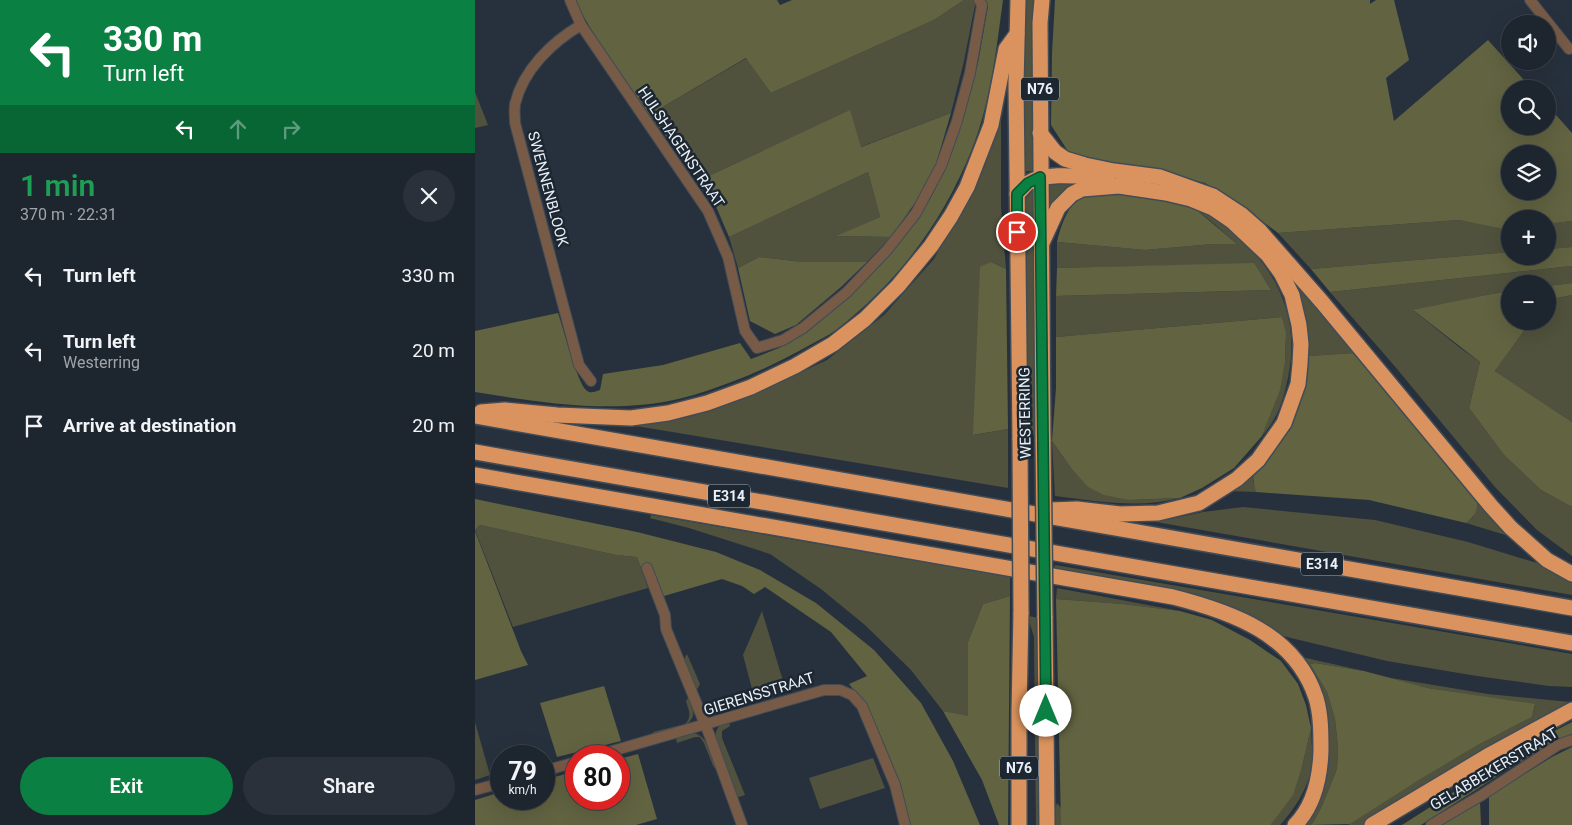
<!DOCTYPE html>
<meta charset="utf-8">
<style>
:root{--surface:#1d252e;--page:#2a313a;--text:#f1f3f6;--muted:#a0a5aa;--line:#3b424a;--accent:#0b8043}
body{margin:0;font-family:Roboto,sans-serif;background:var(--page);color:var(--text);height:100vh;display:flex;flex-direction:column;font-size:19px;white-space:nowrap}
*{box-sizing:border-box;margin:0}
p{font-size:16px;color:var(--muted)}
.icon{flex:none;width:28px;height:28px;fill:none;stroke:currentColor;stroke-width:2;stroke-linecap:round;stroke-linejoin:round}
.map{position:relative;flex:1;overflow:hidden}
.drawer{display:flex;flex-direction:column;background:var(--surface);width:475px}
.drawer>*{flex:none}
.guide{background:#0b8043;color:#fff;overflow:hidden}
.fabs{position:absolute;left:1026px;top:15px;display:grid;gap:10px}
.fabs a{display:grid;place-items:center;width:55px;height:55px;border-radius:50%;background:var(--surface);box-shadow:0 5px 20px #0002,0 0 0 1px var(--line);font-size:25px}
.speed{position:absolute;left:15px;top:745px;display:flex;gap:10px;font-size:25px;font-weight:700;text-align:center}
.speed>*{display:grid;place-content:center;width:65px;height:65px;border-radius:50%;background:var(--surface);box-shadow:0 5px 20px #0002,0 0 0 1px var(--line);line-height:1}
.speed small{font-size:12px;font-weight:400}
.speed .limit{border:8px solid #d22;background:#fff;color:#111}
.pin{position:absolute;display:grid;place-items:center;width:42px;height:42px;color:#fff;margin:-21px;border:2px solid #fff;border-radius:50%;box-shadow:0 1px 5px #0007}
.me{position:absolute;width:55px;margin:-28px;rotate:0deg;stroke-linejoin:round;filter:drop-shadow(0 0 4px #0008)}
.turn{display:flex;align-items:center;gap:18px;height:105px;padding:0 20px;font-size:22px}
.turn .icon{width:65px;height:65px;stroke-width:2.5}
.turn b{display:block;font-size:35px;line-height:42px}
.lanes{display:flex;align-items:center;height:48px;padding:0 20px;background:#0003;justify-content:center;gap:25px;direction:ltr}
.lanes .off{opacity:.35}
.round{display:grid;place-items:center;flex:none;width:52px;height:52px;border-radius:26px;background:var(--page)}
.overview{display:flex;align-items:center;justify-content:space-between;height:85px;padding:0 20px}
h1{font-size:30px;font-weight:600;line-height:38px;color:#1e9e55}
.action{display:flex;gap:10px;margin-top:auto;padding:10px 20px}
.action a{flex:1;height:58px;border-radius:30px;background:var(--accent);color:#fff;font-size:20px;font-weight:600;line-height:58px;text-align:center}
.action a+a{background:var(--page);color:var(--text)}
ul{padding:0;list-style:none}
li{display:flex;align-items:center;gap:15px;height:75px;padding:0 20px}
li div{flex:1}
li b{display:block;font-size:19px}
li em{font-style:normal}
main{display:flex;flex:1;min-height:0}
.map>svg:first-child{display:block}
.green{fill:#50523d}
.forest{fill:#616341;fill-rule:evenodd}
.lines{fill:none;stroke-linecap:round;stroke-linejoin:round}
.minor-casing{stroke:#424c57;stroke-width:12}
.highway-casing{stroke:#424c57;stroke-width:18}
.minor{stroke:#785b46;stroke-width:10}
.highway{stroke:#da935e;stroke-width:15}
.highway-bridge-casing{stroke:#424c57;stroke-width:18;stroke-linecap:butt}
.highway-bridge{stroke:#da935e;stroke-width:15}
.route-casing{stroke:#07532c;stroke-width:12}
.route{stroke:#0b8043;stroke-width:9}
.labels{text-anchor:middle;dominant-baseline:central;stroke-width:5;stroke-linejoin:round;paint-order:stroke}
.shield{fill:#1d2732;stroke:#acb4bc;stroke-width:1}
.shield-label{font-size:14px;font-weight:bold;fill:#e9f0f7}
.street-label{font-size:15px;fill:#e9f0f7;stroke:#1d2732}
</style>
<main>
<section class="drawer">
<div class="guide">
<div class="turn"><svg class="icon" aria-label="left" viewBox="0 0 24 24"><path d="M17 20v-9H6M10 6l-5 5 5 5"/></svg><div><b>330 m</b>Turn left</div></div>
<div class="lanes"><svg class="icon" aria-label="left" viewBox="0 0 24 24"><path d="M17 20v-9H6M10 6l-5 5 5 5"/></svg><svg class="icon off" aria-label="ahead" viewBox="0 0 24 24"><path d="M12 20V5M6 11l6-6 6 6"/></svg><svg class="icon off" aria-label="right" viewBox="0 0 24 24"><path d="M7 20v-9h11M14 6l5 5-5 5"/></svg></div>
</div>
<div class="overview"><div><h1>1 min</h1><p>370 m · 22:31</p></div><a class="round"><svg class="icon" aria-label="close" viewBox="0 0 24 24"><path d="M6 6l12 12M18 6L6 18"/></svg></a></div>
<ul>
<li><svg class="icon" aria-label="left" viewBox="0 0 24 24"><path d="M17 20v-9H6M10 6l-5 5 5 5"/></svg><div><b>Turn left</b></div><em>330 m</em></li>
<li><svg class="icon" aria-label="left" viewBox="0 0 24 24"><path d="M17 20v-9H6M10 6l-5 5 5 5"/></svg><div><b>Turn left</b><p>Westerring</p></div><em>20 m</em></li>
<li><svg class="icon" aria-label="arrive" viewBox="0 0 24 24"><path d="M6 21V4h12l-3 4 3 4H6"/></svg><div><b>Arrive at destination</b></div><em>20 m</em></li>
</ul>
<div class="action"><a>Exit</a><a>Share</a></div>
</section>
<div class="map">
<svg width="1097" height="825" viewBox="0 0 1097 825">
<rect width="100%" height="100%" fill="#27313d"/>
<g class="green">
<polygon points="489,0 497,0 500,5 489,61 476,113 385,147 374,111 225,180 174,115 272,58 296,93 459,20"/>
<polygon points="550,0 560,0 558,31 558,171 548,171 548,77"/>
<polygon points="0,92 13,125 0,128"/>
<polygon points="526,116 526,208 531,269 516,262 499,435 533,429 533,488 149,424 212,415 279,394 352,360 409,315 459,259 509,168"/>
<polygon points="393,172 405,217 362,236 416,237 392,262 328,262 284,257 263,268 254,237"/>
<polygon points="574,181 613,181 574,212"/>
<polygon points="558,190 561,434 552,435 550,200"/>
<path d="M718 207C726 211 737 215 745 220 754 226 762 236 770 243 808 281 824 325 813 378 808 401 803 418 787 436 802 396 818 361 807 317L581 337V296L796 290 779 264 582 268V242L670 250 738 244H762L738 223Z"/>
<polygon points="984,220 1029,228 1035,228 1035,252 836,269 803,233"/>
<polygon points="1097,221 1097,247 1073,249 1072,224"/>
<polygon points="1097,266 1097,283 1073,286 1072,284 1035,284 1035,291 1016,294 939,311 984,347 1005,362 994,408 1029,455 1066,490 1097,507 1097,556 1062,530 1020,487 917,363 855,292"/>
<polygon points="816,275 880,353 833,356 830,329"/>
<polygon points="1097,295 1097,422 1020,371 1056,321 1072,321 1073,300"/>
<path d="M577 441 596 468 654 500 705 498C663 509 622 501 580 496Z"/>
<polygon points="780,473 778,481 781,492 754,491"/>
<polygon points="1001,498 1037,537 991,523 998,517"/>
<polygon points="768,507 900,520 993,542 1075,567 1097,580 1097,595 681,522 728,512"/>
<polygon points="176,515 535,577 535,596 508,604 493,642 493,717 468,711 436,670 390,625 346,589 295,554 214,528 175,518"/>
<polygon points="5,525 141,555 162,557 173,588 38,627 0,530"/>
<polygon points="580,565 1097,654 1097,687 1074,686 1002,676 912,661 816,638 805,635 785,623 579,571"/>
<polygon points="582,588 705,611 648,604 581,599"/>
<polygon points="287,611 311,691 280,700 268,655"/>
<polygon points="554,616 563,618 566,825 561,825 559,637 553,618"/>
<polygon points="212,654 225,684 223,688 220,691 208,661"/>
<polygon points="822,656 889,671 840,663 835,664 852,692 860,719 863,747 862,769 847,806 839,821 836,825 826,825 853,750"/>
<polygon points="910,677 1013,694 1095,702 1095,705 951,787 889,825 873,825 946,778 1003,745 1057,717 1060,705 953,688"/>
<path d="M214 697C219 709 222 716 211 725L179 735 178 732 210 724C218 717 213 709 211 701Z"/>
<path d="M254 721 255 726 247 731V738L270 795 264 797 262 796 240 740C240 729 244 724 254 721Z"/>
<polygon points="0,722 15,775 0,780"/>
<path d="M836 728C836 741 839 757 836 771 831 791 819 810 805 825H796L827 767Z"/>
<path d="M219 733C233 736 236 755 241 766L239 768 229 743 225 737H220L202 743 201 738Z"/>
<polygon points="398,758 410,788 345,809 334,778"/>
<polygon points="582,803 586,808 586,825 579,825 578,814"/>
</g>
<g class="forest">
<polygon points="101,0 302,0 305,5 317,0 489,0 459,20 296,93 271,58 174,115 128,49 104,9"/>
<path d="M497 0H528C521 51 516 101 497 149 468 222 423 282 361 330 353 336 343 340 335 345 310 359 286 371 259 381 232 391 204 401 175 404 116 411 57 401 0 392V331L83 313C88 327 102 382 111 390 115 394 120 392 125 390L128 374 188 365 265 343 276 359 304 348 341 324 369 301 405 263 438 225 455 199 471 167 503 63 513 6 500 5Z"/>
<path d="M580 0H895V4L901 0H919L934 60 911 78 919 121 1013 40 1057 89H1035V126H1072L1073 106 1097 133V221L1073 224 1072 219H1035V228L1029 229 984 220 803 233 769 208 730 183 680 171 596 156 576 125 577 53ZM1035 154H1072V191H1035Z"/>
<polygon points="375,110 386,147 476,113 461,164 442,200 416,237 361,236 405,217 393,172 254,237 240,204 225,180"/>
<path d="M627 192 662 196 718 207 762 244H738L670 250 582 242C586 226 592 205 607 198 613 195 621 194 627 192Z"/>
<polygon points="1097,247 1097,266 855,292 836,269 1035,252 1035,256 1072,256 1073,249"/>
<polygon points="284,257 328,262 392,262 366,287 321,325 300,334 275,321 263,268"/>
<polygon points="516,262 531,269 533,429 498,435 505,267"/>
<polygon points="779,263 796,290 581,296 582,268"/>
<polygon points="1097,283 1097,295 1073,300 1073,286"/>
<polygon points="1035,291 1035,321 1056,321 1020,371 1097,422 1097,507 1066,490 1029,455 994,408 1005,362 938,310 1016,294"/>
<polygon points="807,317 811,333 810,362 805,390 787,436 759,468 727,488 705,498 654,500 629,495 613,487 596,468 577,441 581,388 581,337"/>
<path d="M880 353 1001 498C1004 509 1000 516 991 523L894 500 781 492C779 485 777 479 780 473 786 462 798 454 805 443 821 416 829 387 833 356Z"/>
<polygon points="0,499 162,532 241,552 285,570 341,603 399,650 446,703 478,761 505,825 434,825 426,785 410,746 393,708 374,684 392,676 356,632 290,587 279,594 267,586 247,579 189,596 175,567 166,568 162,557 141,555 5,525 0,530"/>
<polygon points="0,531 46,651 53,665 0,680"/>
<polygon points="535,596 533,825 524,825 507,780 468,711 493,716 493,642 508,604"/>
<polygon points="581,599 648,604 705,611 737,620 775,640 806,661 823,684 831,705 836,728 827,767 818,795 797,823 796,825 586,825"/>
<polygon points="840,663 889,671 953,688 1060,704 1057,717 1003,745 947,778 875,824 836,825 839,821 847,806 862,769 863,747 860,719 852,692 835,664"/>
<polygon points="129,686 146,741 82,757 65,703"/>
<polygon points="1097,722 1097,734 1086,738 1035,768 946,825 927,825 1054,744"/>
<polygon points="1097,747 1097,825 1014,825 1014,796 1077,757"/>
<polygon points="163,754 182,819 161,825 0,825 0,800 26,792 26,799 69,799 69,780 101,771 101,799 144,799 144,759"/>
<polygon points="1005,801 1006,825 966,825"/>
</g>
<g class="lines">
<defs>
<g id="minor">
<polyline points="95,0 106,25 233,211 253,257 270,331 282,348 308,340 328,328 372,292 412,250 441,213 466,166 482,121 495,73 507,5 504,0"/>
<polyline points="1055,0 1094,49"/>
<path d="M106 25C77 42 48 70 40 104 39 110 40 117 40 123L104 365 116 381"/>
<polyline points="172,568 190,615 191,629 234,734 267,825"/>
<polyline points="120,756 349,690 365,690 377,695 387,706 420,785 430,825"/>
<polyline points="69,771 101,762"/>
<polyline points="0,790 26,783"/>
<polyline points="956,825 1007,795 1083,745 1097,740"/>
</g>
<g id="highway">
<polyline points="543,0 541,84 545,440"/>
<polyline points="567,0 565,23 568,441"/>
<polyline points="565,133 580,152 590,159 610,165 639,171 685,177 738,196 767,215 784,230 847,302 1016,506 1036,528 1072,560 1097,574"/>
<path d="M542 194C546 191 549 186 553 183 570 171 611 177 632 178"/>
<polyline points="566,245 583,208 597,194 607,189 644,186 691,193 716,199 738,208 757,221 793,255 806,273 817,295 824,325 826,344 825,364 823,384 809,423 783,460 762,479 724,503 683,513 645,514 602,509 575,510"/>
<polyline points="6,412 30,410 82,415 156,418 193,413 232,403 276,387 320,366 358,344 390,319 423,286 456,246 476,216 492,187 516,125 531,49 542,34"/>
<polyline points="0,416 1097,608"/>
<polyline points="0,452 1097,643"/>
<path d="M0 475 698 597C757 612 820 634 841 698 846 714 846 734 846 751 845 777 839 806 820 825"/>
<polyline points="570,616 572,825"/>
<polyline points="544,825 544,711 546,612"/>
<polyline points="897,825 1016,754 1097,710"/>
</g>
</defs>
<use href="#minor" class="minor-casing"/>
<use href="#highway" class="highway-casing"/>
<use href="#minor" class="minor"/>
<use href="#highway" class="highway"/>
<defs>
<g id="highway-bridge">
<polyline points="545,440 546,612"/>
<polyline points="568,441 570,616"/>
</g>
</defs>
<use href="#highway-bridge" class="highway-bridge-casing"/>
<use href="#highway-bridge" class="highway-bridge"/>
</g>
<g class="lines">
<defs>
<polyline id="route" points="542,232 542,194 553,183 565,177 571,711"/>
</defs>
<use href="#route" class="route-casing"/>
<use href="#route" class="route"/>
</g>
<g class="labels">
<g class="shield">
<rect x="546" y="77.5" width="38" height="23" rx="4"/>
<rect x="233" y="484.5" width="42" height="23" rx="4"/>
<rect x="826" y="552.5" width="42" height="23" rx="4"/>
<rect x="525" y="756.5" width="38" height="23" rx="4"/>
</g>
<g class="shield-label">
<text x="565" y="89">N76</text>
<text x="254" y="496">E314</text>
<text x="847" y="564">E314</text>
<text x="544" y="768">N76</text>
</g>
<g class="street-label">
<text transform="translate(206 147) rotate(56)">HULSHAGENSTRAAT</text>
<text transform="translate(73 189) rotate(75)">SWENNENBLOOK</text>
<text transform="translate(550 413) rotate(-91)">WESTERRING</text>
<text transform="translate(284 694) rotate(-17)">GIERENSSTRAAT</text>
<text transform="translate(1019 769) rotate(-31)">GELABBEKERSTRAAT</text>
</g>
</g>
</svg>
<div class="fabs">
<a><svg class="icon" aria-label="sound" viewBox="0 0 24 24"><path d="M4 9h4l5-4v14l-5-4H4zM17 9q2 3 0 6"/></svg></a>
<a><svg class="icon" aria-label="search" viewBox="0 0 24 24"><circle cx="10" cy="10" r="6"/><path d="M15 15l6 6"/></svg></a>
<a><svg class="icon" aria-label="layers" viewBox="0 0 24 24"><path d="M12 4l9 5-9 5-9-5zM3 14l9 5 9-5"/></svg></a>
<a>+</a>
<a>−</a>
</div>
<div class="speed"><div>79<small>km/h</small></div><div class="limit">80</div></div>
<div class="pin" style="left:542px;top:232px;background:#d93025"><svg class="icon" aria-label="arrive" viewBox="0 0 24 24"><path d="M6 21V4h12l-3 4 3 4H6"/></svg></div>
<svg class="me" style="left:571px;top:711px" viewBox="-20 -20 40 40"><circle r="19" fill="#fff"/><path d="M0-13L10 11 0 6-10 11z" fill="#0b8043"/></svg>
</div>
</main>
